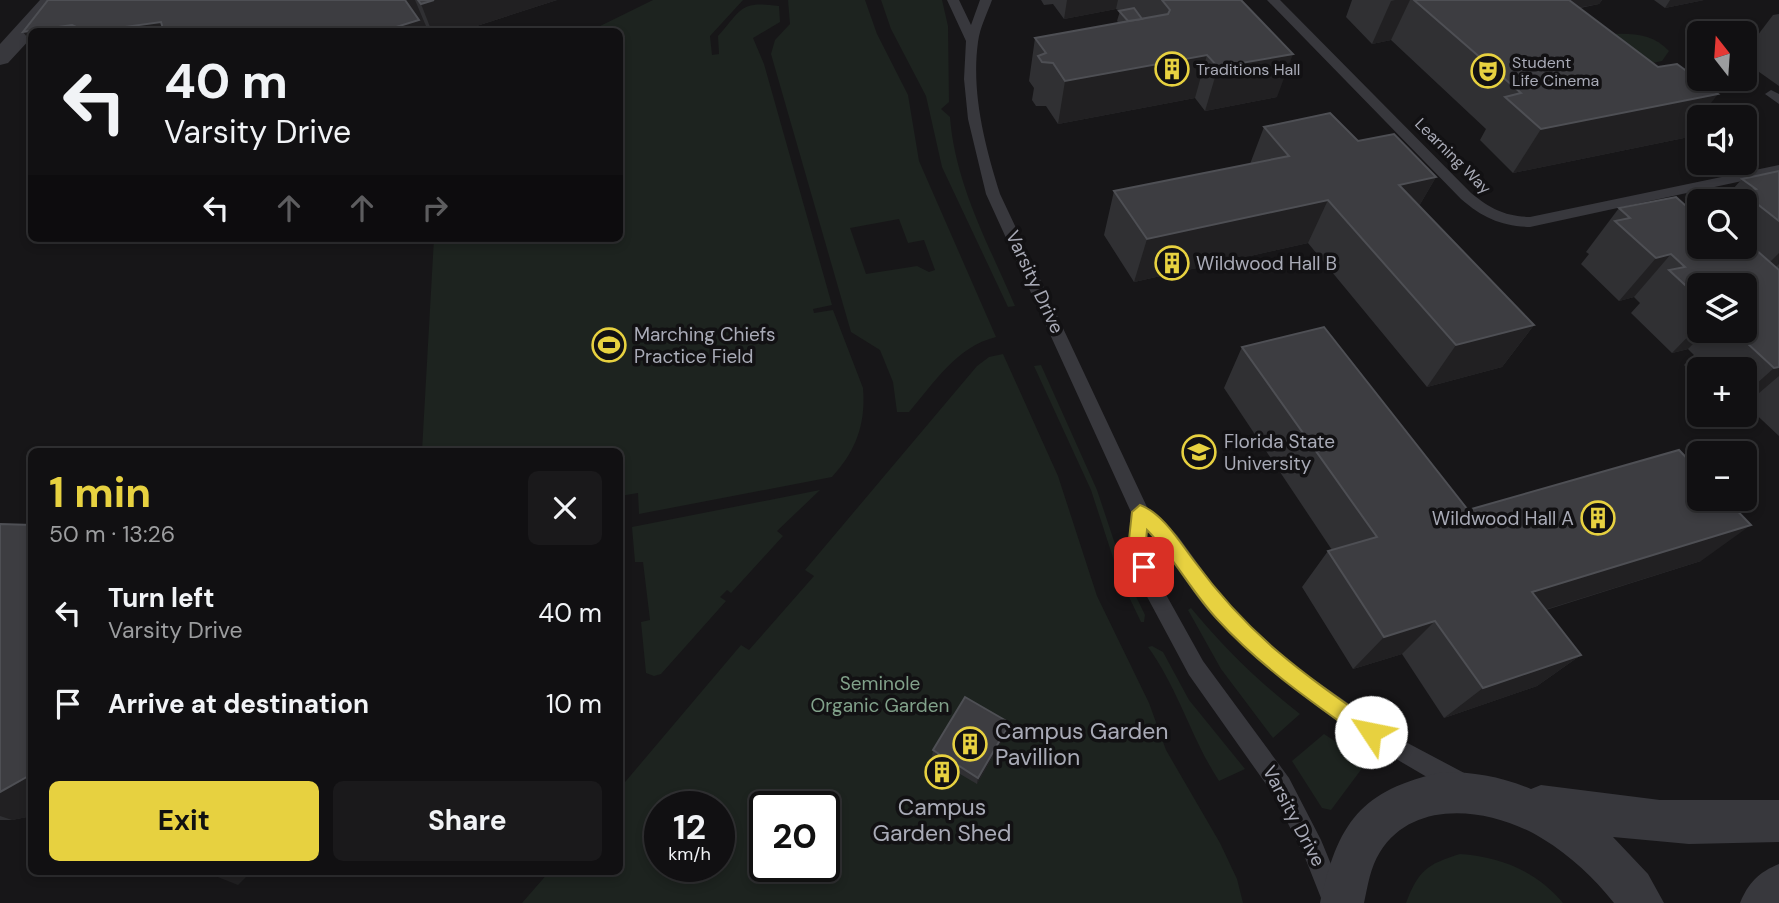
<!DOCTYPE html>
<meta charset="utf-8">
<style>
:root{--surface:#111012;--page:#1a191b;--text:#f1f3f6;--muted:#9c9d9f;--line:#303032;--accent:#e7d140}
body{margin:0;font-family:"DM Sans",sans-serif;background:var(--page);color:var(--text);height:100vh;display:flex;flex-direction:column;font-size:26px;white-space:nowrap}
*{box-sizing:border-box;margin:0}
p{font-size:23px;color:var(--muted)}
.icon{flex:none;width:38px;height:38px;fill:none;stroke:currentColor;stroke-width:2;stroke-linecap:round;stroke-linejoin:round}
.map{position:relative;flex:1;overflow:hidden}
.drawer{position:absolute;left:28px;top:448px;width:595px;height:427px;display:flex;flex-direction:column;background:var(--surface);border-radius:10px;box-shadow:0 4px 10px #0003,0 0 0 2px var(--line)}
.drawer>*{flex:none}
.top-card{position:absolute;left:28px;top:28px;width:595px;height:214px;border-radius:10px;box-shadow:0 4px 10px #0003,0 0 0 2px var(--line);background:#111012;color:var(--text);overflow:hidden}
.needle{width:46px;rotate:343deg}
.controls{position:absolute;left:1687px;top:21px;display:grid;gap:14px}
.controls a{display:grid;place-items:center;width:70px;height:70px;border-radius:10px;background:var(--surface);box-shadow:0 4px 10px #0003,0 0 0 2px var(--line);font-size:35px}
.speed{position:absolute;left:644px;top:791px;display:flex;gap:14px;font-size:35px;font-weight:700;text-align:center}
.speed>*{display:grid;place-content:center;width:91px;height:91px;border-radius:50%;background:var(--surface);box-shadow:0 4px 10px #0003,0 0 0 2px var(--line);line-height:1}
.speed small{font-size:18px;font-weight:400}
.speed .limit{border:4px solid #111;border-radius:10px;background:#fff;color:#111}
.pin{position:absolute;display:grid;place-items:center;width:60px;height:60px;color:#fff;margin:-30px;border-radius:14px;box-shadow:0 4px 10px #0006}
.me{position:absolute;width:77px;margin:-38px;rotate:304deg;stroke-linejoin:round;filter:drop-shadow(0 0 5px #0008)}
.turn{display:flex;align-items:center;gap:24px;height:147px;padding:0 21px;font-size:32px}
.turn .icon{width:91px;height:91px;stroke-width:2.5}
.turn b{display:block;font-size:49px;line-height:60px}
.lanes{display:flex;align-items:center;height:66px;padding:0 21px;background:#0003;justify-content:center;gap:35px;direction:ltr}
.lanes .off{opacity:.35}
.round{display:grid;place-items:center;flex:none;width:74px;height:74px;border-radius:10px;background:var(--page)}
.overview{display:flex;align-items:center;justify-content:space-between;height:119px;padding:0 21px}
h1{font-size:42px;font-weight:700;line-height:52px;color:var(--accent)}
.primary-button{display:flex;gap:14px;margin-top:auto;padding:14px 21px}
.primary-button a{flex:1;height:80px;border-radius:10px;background:var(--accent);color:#111;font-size:28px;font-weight:700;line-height:80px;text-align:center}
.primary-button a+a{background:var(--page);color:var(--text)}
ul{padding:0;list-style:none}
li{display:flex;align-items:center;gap:21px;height:91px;padding:0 21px}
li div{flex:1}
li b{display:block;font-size:26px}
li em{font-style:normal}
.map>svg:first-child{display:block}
.green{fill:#1d231f;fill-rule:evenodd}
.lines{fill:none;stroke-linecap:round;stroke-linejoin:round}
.service{fill:#38383d;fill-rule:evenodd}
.minor{fill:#38383d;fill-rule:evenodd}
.wall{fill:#303033;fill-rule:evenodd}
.shaded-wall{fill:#212022}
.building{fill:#3d3d41;stroke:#4e4f54;stroke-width:2}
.route{fill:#e7d140;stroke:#96882a;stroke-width:2}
.labels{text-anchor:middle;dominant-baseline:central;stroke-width:7;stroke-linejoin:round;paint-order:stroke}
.far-poi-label{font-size:16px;fill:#a9abb7;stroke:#121113;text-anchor:start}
.far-street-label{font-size:16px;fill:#a9abb7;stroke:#121113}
.poi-label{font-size:19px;fill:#a9abb7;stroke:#121113;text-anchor:start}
.street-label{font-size:19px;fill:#a9abb7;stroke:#121113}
.park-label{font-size:19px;fill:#81a18a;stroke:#121113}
.near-poi-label{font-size:23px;fill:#a9abb7;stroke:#121113;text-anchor:start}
</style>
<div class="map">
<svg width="1779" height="903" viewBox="0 0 1779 903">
<rect width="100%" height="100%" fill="#171618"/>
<g class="green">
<path d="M653 0H743L710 36 712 55 719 54 718 36C743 8 740 1 779 6L780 22 753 38 764 64 832 305 813 309 814 313 833 310 863 388C866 424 856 451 832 477L639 514 638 493 620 496V452L422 451 434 238H620V32L590 31Z"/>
<path d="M788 0H865L877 34 908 95 919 161 996 337C956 347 935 382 909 412H897L893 382 880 350 851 332 771 54 775 40 790 24ZM899 219 908 243 924 240 935 270 929 272 917 266 866 274 850 228Z"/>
<path d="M881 0H942L948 26 949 102 941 109 950 117C955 184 989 245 1015 306L1008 307 942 167 926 96 891 29Z"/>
<path d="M1611 34C1634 33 1653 34 1669 51L1662 61 1639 66Z"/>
<path d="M1003 354 1058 476 1097 596 1149 703 1166 750 1220 843 1237 879 1243 903H522L549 872H620V788L741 645 749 650 814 576 805 570 977 366 989 357ZM660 807H719V866H660ZM765 807H824V866H765Z"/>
<polygon points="1041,365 1097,490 1125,574 1145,615 1144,622 1141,622 1119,576 1091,490 1034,366"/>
<polygon points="820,490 777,531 783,536 731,593 727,590 720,597 726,601 661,674 654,676 646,673 641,622 650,620 643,562 635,562 632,527"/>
<path d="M1191 608C1224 648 1259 682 1300 714L1273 738 1221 669 1188 610Z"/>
<path d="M1152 646 1163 652 1189 700 1245 769 1219 781C1191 738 1178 688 1148 647Z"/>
<polygon points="1324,734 1359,757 1363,767 1331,810 1322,808 1292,761"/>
<path d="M1460 854C1501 857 1536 871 1563 903H1406C1418 871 1427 864 1460 854Z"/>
</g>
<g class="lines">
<g class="service">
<path d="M947 0H959L971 25 980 0H992C987 14 980 27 978 42 971 93 985 146 1000 194L1147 507 1177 535 1228 605 1293 665 1400 739 1468 775 1471 783 1468 791 1460 794 1452 791C1366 744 1285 690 1216 619 1190 593 1175 558 1148 531L1146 549 1159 582 1203 661 1289 778 1321 840 1347 903H1323L1304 855 1273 794 1189 675 1144 591 1128 549 1131 512 986 194 968 119 964 79 966 41Z"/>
<path d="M1267 0H1280L1471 193C1491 209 1504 216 1530 217L1779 165V173L1530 227C1501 226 1483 218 1461 199Z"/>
<polygon points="1771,90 1779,94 1779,104 1765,94"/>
</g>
<g class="minor">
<polygon points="40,0 63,0 36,32 32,32 32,37 8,63 0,65 0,44"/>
<path d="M1443 772C1475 772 1502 777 1531 789L1541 785 1660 800H1779V842L1689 844 1613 837 1648 874 1664 903H1614C1594 878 1571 856 1543 839 1495 809 1415 796 1380 852 1370 868 1368 885 1364 903H1320C1338 823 1360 790 1443 772Z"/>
<path d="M1779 864V903H1740C1748 883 1759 872 1779 864Z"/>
</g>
</g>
<g class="wall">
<polygon points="48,0 557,0 458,32 430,32 426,26 422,27 424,32 32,32 32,43 23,32"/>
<polygon points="1041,0 1241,0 1277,97 1205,111 1195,98 1058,124 1046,106 1036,106 1032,100 1034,88 1029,81 1035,38 1119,23 1117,21 1120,11 1116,9 1064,19 1053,4 1044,5"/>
<polygon points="1352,0 1602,0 1599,4 1580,8 1699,118 1684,138 1513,173 1480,140 1486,129 1391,40 1372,44 1346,17"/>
<polygon points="1654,0 1704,0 1665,8"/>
<polygon points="1779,14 1779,86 1745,62 1745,52 1773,15"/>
<polygon points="1264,127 1358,141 1436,177 1419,206 1534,325 1502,367 1427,387 1308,243 1134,282 1104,235 1114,191 1250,164"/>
<path d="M1779 171V436L1746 405H1745V369H1699V380L1684 365 1694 355 1688 349 1672 353 1631 313 1640 303 1634 297 1619 301 1581 264 1589 254 1586 252 1619 208 1699 247H1745V201H1722L1742 179ZM1699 285H1745V331H1699Z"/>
<polygon points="1242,347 1468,510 1701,561 1546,610 1581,655 1537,686 1444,718 1402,654 1353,669 1302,587 1328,551 1332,550 1224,388"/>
<polygon points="0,524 32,525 32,816 12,820 0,820"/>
<polygon points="1010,723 1008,730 977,784 955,771 947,784 930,774 931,767 936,759 932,757 933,750"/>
</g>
<g class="shaded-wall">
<polygon points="404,0 415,0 426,26 422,27 424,32 380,32"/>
<polygon points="434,0 557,0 458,32 432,32 421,4"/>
<polygon points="1067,0 1118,0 1116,9 1064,19"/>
<polygon points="1395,0 1410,0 1391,40 1372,44 1391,1"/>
<polygon points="1525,0 1602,0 1599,4 1514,19"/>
<polygon points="1670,0 1704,0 1665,8"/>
<polygon points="161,22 167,32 104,32 103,30"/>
<polygon points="72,25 77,32 32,32 32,43 23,32"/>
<polygon points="1293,54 1277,97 1205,111 1218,67"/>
<polygon points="1207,55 1195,98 1058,124 1065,81"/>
<polygon points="1718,94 1684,138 1513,173 1541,129"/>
<polygon points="1436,177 1411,220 1399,185"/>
<polygon points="1328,200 1308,243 1134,282 1147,239"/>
<polygon points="1779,253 1779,264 1767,276 1754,278"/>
<polygon points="1671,254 1634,297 1619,301 1656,258"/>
<polygon points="1534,325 1502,367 1427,387 1456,345"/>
<polygon points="1699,325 1699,331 1706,331 1688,349 1672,353"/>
<polygon points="1779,367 1779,376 1745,405 1745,394 1774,368"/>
<polygon points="1751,525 1701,561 1493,626 1532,592"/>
<polygon points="1435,621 1402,654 1353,669 1384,637"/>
<polygon points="1581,655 1537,686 1444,718 1483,688"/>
<polygon points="1010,723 1008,730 977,784 978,778"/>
<polygon points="956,764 955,771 947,784 948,778"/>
<polygon points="32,774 32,816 12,820 0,816 0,792"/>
<polygon points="205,872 251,872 238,885"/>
</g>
<g class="building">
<polygon points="48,0 405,0 419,20 380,32 164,32 161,22 103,30 83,30 72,25 23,32"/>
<polygon points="418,0 434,0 421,4"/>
<polygon points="1162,0 1241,0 1293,54 1218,67 1207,55 1065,81 1053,63 1042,62 1038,56 1046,53 1035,38 1168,14 1170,10"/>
<polygon points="1414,0 1569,0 1658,67 1677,64 1718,94 1541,129 1505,97 1521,93"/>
<polygon points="1134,8 1142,19 1128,21 1119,11"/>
<polygon points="1330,113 1358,141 1394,134 1436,177 1399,185 1534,325 1456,345 1328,200 1147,239 1114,191 1289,156 1264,127"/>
<polygon points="1779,171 1779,221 1742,192 1756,189 1742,179"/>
<polygon points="1676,197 1686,206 1699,203 1699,247 1734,247 1741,253 1755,249 1779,270 1779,367 1774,368 1734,331 1745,331 1745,285 1699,285 1699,298 1669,270 1685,267 1671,254 1656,258 1615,221 1630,218 1619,208"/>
<polygon points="1324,327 1468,510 1679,450 1699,471 1699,499 1726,499 1751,525 1532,592 1581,655 1483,688 1435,621 1384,637 1328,551 1377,537 1242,347"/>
<polygon points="0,524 32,525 32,774 0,792"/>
<polygon points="965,697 1010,723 978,778 956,764 948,778 931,767 939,754 933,750"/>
</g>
<path class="route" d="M1140 505C1163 513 1181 544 1195 562 1251 638 1302 673 1378 726L1381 732 1378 739 1371 742 1364 739C1312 702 1261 667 1217 619 1191 591 1174 557 1147 530L1145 549 1153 567 1144 575 1138 572 1128 549 1132 512Z"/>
<defs>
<symbol id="building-ring" viewBox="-11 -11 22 22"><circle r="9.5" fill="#121113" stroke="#e7d140" stroke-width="1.5"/><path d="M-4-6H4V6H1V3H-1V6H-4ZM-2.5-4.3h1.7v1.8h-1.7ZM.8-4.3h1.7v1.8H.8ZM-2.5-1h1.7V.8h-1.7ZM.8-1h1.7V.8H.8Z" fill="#e7d140"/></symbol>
<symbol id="theatre-ring" viewBox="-11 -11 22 22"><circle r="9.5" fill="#121113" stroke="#e7d140" stroke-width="1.5"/><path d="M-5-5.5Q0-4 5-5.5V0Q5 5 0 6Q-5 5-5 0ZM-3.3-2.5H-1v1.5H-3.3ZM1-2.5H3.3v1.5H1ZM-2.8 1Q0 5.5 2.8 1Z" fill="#e7d140"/></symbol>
<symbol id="stadium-ring" viewBox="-11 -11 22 22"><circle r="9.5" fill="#121113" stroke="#e7d140" stroke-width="1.5"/><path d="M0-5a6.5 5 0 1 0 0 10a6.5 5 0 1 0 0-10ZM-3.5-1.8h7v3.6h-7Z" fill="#e7d140"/></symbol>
<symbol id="university-ring" viewBox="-11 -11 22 22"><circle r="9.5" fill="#121113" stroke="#e7d140" stroke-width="1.5"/><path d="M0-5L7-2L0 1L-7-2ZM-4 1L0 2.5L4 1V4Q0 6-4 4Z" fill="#e7d140"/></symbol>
</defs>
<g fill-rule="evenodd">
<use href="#building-ring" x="1153" y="50" width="38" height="38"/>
<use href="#theatre-ring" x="1469" y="52" width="38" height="38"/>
<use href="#building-ring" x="1153" y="244" width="38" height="38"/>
<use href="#stadium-ring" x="590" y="326" width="38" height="38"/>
<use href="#university-ring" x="1180" y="433" width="38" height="38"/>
<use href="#building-ring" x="1579" y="499" width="38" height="38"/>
<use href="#building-ring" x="951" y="725" width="38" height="38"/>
<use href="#building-ring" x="923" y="753" width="38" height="38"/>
</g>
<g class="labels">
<g class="far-poi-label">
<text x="1512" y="62">Student<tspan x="1512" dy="18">Life Cinema</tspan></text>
<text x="1196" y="69">Traditions Hall</text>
</g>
<g class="far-street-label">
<text transform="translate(1453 156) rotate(45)">Learning Way</text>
</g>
<g class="poi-label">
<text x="1196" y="263">Wildwood Hall B</text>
<text x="634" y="334">Marching Chiefs<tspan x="634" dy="22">Practice Field</tspan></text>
<text x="1224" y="441">Florida State<tspan x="1224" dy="22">University</tspan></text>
<text x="1574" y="518" text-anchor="end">Wildwood Hall A</text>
</g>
<g class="street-label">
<text transform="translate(1035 282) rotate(65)">Varsity Drive</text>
<text transform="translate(1294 816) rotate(62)">Varsity Drive</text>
</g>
<g class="park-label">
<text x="880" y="683">Seminole<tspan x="880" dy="22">Organic Garden</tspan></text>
</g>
<g class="near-poi-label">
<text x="995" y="731">Campus Garden<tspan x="995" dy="26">Pavillion</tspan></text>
<text x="942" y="807" text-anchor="middle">Campus<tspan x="942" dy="26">Garden Shed</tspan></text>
</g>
</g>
</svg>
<div class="controls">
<a><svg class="needle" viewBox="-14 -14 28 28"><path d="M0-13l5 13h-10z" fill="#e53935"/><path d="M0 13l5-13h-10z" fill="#9c9d9f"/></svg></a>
<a><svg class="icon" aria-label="sound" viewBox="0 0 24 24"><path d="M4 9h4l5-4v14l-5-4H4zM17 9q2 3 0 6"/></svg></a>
<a><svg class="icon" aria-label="search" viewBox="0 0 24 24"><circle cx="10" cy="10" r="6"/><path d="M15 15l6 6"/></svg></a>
<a><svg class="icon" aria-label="layers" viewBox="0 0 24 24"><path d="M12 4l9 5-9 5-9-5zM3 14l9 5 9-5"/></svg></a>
<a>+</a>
<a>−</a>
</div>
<div class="speed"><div>12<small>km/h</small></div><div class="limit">20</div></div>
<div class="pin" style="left:1144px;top:567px;background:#d93025"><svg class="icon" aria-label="arrive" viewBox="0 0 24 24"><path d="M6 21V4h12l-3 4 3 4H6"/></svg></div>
<svg class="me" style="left:1371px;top:732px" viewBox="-20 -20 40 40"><circle r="19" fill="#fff"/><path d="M0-13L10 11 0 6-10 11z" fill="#e7d140"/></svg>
<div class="top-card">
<div class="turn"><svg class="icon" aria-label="left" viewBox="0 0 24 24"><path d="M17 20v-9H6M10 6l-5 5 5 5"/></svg><div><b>40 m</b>Varsity Drive</div></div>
<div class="lanes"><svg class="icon" aria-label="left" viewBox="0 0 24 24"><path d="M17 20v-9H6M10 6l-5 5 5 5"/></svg><svg class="icon off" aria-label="ahead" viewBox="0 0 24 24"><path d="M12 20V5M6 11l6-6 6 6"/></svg><svg class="icon off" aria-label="ahead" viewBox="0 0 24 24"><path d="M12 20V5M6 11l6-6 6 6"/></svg><svg class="icon off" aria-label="right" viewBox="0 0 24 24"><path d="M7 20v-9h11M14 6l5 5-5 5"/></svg></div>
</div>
<section class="drawer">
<div class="overview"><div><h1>1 min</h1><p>50 m · 13:26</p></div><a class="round"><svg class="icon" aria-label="close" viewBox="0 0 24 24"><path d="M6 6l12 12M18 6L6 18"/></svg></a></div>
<ul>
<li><svg class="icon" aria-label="left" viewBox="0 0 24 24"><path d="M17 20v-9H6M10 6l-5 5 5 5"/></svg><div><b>Turn left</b><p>Varsity Drive</p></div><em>40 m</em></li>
<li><svg class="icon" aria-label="arrive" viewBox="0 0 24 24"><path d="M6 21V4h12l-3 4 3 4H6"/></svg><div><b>Arrive at destination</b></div><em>10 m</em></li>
</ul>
<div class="primary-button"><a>Exit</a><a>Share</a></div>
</section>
</div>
